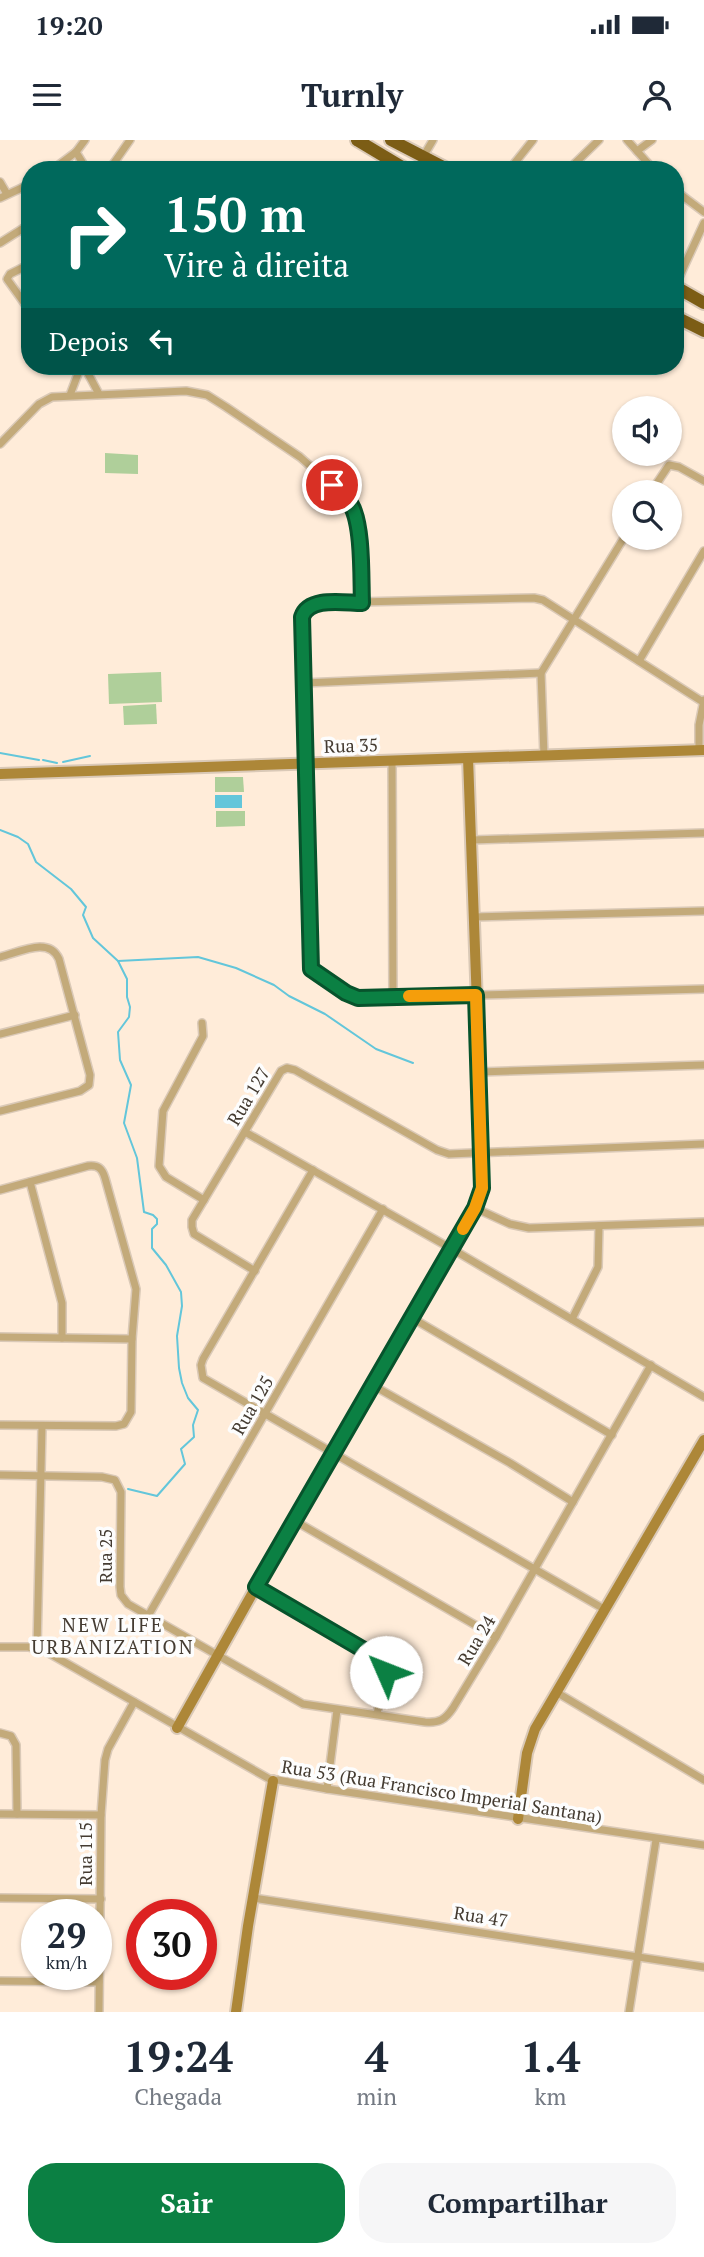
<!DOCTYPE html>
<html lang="pt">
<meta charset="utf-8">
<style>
:root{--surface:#fff;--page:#f6f6f7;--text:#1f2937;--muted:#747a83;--accent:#0b8043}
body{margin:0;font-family:"PT Serif",serif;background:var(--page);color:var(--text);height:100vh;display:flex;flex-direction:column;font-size:26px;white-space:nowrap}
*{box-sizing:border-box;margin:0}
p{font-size:23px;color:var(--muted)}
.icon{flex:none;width:38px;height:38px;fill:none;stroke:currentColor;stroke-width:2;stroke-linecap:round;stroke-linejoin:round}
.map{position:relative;height:1872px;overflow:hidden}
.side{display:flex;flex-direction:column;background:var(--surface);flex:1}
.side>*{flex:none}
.hud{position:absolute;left:21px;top:21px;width:663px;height:214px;border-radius:28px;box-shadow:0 2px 5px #0004;background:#00695c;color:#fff;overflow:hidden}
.controls{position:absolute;left:612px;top:256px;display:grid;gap:14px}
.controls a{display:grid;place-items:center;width:70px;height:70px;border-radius:50%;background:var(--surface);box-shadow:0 2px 5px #0004;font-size:35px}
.speed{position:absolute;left:21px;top:1759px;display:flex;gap:14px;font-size:35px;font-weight:700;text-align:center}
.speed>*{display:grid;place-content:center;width:91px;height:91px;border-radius:50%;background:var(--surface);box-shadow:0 2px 5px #0004;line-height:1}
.speed small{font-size:18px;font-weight:400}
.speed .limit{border:10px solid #d22;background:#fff;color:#111}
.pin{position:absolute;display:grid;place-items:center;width:60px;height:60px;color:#fff;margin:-30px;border:4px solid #fff;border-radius:50%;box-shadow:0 2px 7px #0007}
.me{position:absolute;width:77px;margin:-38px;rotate:314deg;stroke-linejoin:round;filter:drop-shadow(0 0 5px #0008)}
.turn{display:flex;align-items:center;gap:24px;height:147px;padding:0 28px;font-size:32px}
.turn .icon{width:91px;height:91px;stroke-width:2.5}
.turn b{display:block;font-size:49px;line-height:60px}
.then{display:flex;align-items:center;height:66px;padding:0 28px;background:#0003;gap:14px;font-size:26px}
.eta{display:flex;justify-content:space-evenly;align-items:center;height:119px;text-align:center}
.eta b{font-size:42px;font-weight:600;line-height:49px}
.action{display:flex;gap:14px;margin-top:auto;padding:14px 28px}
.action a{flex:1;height:80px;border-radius:28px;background:var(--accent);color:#fff;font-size:28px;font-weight:600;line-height:80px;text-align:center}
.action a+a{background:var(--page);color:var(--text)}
.status{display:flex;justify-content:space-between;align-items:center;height:49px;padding:0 35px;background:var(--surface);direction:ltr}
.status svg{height:19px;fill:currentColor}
header{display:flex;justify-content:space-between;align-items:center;height:91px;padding:0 28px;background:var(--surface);font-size:32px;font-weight:600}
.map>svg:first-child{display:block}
.green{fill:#afcf9a}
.water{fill:#63c6da}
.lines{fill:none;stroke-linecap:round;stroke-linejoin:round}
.stream{stroke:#63c6da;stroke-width:2}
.street-casing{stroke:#dac9b7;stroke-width:10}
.secondary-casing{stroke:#dac9b7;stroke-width:14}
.highway-casing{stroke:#dac9b7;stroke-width:16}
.street{stroke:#c3aa7a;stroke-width:7}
.secondary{stroke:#ad8738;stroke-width:10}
.highway{stroke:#7c5d15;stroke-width:12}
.route-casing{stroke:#07532c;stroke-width:18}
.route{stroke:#0b8043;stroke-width:12}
.slow{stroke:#f59e0b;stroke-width:12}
.labels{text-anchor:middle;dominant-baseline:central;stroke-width:7;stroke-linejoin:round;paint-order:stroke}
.street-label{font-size:18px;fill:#443b31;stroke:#fdfdfd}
.neighbourhood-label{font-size:19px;letter-spacing:2px;fill:#443b31;stroke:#fdfdfd}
</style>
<div class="status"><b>19:20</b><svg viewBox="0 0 49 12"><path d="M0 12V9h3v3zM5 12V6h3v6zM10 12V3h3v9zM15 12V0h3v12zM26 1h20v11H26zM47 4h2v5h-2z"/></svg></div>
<header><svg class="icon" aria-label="menu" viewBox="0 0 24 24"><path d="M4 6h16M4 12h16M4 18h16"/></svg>Turnly<svg class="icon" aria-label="person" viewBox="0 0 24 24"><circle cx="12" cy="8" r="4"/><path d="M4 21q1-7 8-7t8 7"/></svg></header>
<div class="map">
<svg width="704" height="1872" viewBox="0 0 704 1872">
<rect width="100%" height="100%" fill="#ffecd9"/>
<g class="green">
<polygon points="105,313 138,315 138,334 105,333"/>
<polygon points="161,532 162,562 109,564 108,534"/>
<polygon points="156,564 157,584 124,585 123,566"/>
<polygon points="215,637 243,637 244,652 215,652"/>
<polygon points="216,671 245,671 245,686 216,687"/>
</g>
<rect class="water" x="215" y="655" width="27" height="13"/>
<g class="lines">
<g class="stream">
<polyline points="0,613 39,620"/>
<polyline points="43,620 57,623"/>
<polyline points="63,622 90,616"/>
<polyline points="0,690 18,697 28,704 36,722 71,749 86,767 83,775 93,798 118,821 127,839 127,857 130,867 129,877 118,892 120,920 131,945 124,983 137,1018 144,1072 153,1075 157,1079 157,1084 152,1089 152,1108 166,1125 181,1152 182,1166 177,1196 179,1228 182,1243 188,1258 198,1270 193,1285 194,1297 181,1309 185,1324 157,1356 128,1349"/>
<polyline points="118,821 198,817 236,828 274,845 289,856 325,874 376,909 413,923"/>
</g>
<defs>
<g id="street">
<polyline points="627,0 654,30"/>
<polyline points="637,11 652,0"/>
<polyline points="76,12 87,30"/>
<polyline points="423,17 433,0"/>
<polyline points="52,30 76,12 85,0"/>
<polyline points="109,30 130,0"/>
<polyline points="509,30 533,0"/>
<polyline points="568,30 599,0"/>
<polyline points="0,42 7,54"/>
<polyline points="676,51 704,72"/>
<polyline points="0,58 30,44"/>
<polyline points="0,103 30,84"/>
<polyline points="30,124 10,134 7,139 30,171"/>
<polyline points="676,144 704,83"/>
<polyline points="84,226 99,254"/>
<polyline points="70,255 81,226"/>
<polyline points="0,304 39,264 52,257 186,251 207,255 226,267 300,317 344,356 351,365 357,383 362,463"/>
<polyline points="651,352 669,325 679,327 704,341"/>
<polyline points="639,521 704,411"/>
<polyline points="304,543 541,533"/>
<polyline points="703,562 543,460 534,458 316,463 305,469 302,477 311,829 346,853 364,858 704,849"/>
<polyline points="699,611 699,585 704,560"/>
<polyline points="544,616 541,533 625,396"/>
<polyline points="392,621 393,857"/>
<polyline points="472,700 704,693"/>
<polyline points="474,777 704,771"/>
<path d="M0 817C20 812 49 796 59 819L90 935 89 945 80 951 0 971"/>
<polyline points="202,883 203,896 163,971 159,1026 166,1037 204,1060"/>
<polyline points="0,894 75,875"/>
<polyline points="479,932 704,925"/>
<polyline points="245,992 452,1109 704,1257"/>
<polyline points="313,1030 203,1219 201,1225 203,1238 604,1469"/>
<polyline points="30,1042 62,1163 62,1198"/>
<path d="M0 1050 88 1026C98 1025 102 1028 105 1038L136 1149 132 1199 131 1272 124 1284 116 1286 0 1285"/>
<polyline points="475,1068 510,1084 529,1088 704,1082"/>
<polyline points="255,1131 194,1094 192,1087 192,1080 281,931 287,928 295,930 437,1010 449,1014 704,1004"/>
<polyline points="412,1178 612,1295"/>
<polyline points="572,1179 598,1127 599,1086"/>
<polyline points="0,1197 132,1199"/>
<polyline points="374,1246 510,1323 573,1362"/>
<path d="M0 1335 102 1337 115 1340 121 1352 120 1447 121 1455 128 1464 303 1564 425 1582C439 1583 445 1580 453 1568L496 1497 651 1225"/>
<polyline points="295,1381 496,1497"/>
<polyline points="256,1447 381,1520 386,1532 377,1574"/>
<polyline points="148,1476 383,1069"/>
<polyline points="0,1507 28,1507 45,1511 273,1641 278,1640 327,1649 704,1705"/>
<polyline points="37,1508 42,1286"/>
<polyline points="556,1552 704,1640"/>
<polyline points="0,1593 11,1596 16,1605 17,1674"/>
<polyline points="327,1649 337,1570"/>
<polyline points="0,1674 101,1675"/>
<polyline points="0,1758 101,1759"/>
<polyline points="253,1758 704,1827"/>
<polyline points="0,1841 99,1842"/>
<polyline points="99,1872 101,1675 105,1620 108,1609 134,1562"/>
<polyline points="629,1872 656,1700"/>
</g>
<g id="secondary">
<polyline points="0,634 704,610"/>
<polyline points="177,1588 256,1447 374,1246 481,1056 483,1029 468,618"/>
<polyline points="518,1679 527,1613 535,1589 704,1300"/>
<polyline points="236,1872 248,1786 273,1641"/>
</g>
<g id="highway">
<polyline points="357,0 407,30"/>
<polyline points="391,0 449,30"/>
<polyline points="676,147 704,163"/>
<polyline points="676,177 704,191"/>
</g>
</defs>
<use href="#street" class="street-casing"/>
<use href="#secondary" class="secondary-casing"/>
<use href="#highway" class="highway-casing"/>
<use href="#street" class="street"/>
<use href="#secondary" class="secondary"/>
<use href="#highway" class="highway"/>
</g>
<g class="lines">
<defs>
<path id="route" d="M332 345C339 351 347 357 351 365 363 385 361 439 362 463 344 463 309 456 302 477L311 829 346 853 358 858 476 855 482 1048 475 1068 256 1447 381 1520 386 1532"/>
</defs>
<use href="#route" class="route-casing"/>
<use href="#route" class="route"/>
<polyline class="slow" points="409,856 476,855 482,1048 475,1068 463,1089"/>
</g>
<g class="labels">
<g class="street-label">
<text transform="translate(351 605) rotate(-2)">Rua 35</text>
<text transform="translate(248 956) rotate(-59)">Rua 127</text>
<text transform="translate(252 1265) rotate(-60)">Rua 125</text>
<text transform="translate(105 1416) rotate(-90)">Rua 25</text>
<text transform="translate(476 1500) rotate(-59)">Rua 24</text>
<text transform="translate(442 1651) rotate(9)">Rua 53 (Rua Francisco Imperial Santana)</text>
<text transform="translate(85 1714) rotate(-90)">Rua 115</text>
<text transform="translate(481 1776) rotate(9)">Rua 47</text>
</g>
<g class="neighbourhood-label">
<text x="113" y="1484">NEW LIFE<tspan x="113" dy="22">URBANIZATION</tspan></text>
</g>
</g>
</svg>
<div class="controls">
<a><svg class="icon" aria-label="sound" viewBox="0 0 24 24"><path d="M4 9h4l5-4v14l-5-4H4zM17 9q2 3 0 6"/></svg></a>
<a><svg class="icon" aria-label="search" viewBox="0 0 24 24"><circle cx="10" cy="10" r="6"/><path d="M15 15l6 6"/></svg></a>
</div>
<div class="speed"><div>29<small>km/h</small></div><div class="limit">30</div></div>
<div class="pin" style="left:332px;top:345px;background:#d93025"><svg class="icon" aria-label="arrive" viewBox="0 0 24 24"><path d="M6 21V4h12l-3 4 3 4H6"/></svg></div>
<svg class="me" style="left:386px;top:1532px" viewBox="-20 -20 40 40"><circle r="19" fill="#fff"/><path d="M0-13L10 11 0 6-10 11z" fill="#0b8043"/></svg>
<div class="hud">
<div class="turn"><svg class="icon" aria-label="right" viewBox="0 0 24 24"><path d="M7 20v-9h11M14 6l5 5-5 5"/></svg><div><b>150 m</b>Vire à direita</div></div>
<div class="then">Depois<svg class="icon" aria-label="left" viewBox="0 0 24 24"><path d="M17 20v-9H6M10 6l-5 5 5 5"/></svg></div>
</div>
</div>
<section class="side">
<div class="eta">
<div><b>19:24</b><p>Chegada</p></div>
<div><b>4</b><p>min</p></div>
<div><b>1.4</b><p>km</p></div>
</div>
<div class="action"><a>Sair</a><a>Compartilhar</a></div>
</section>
